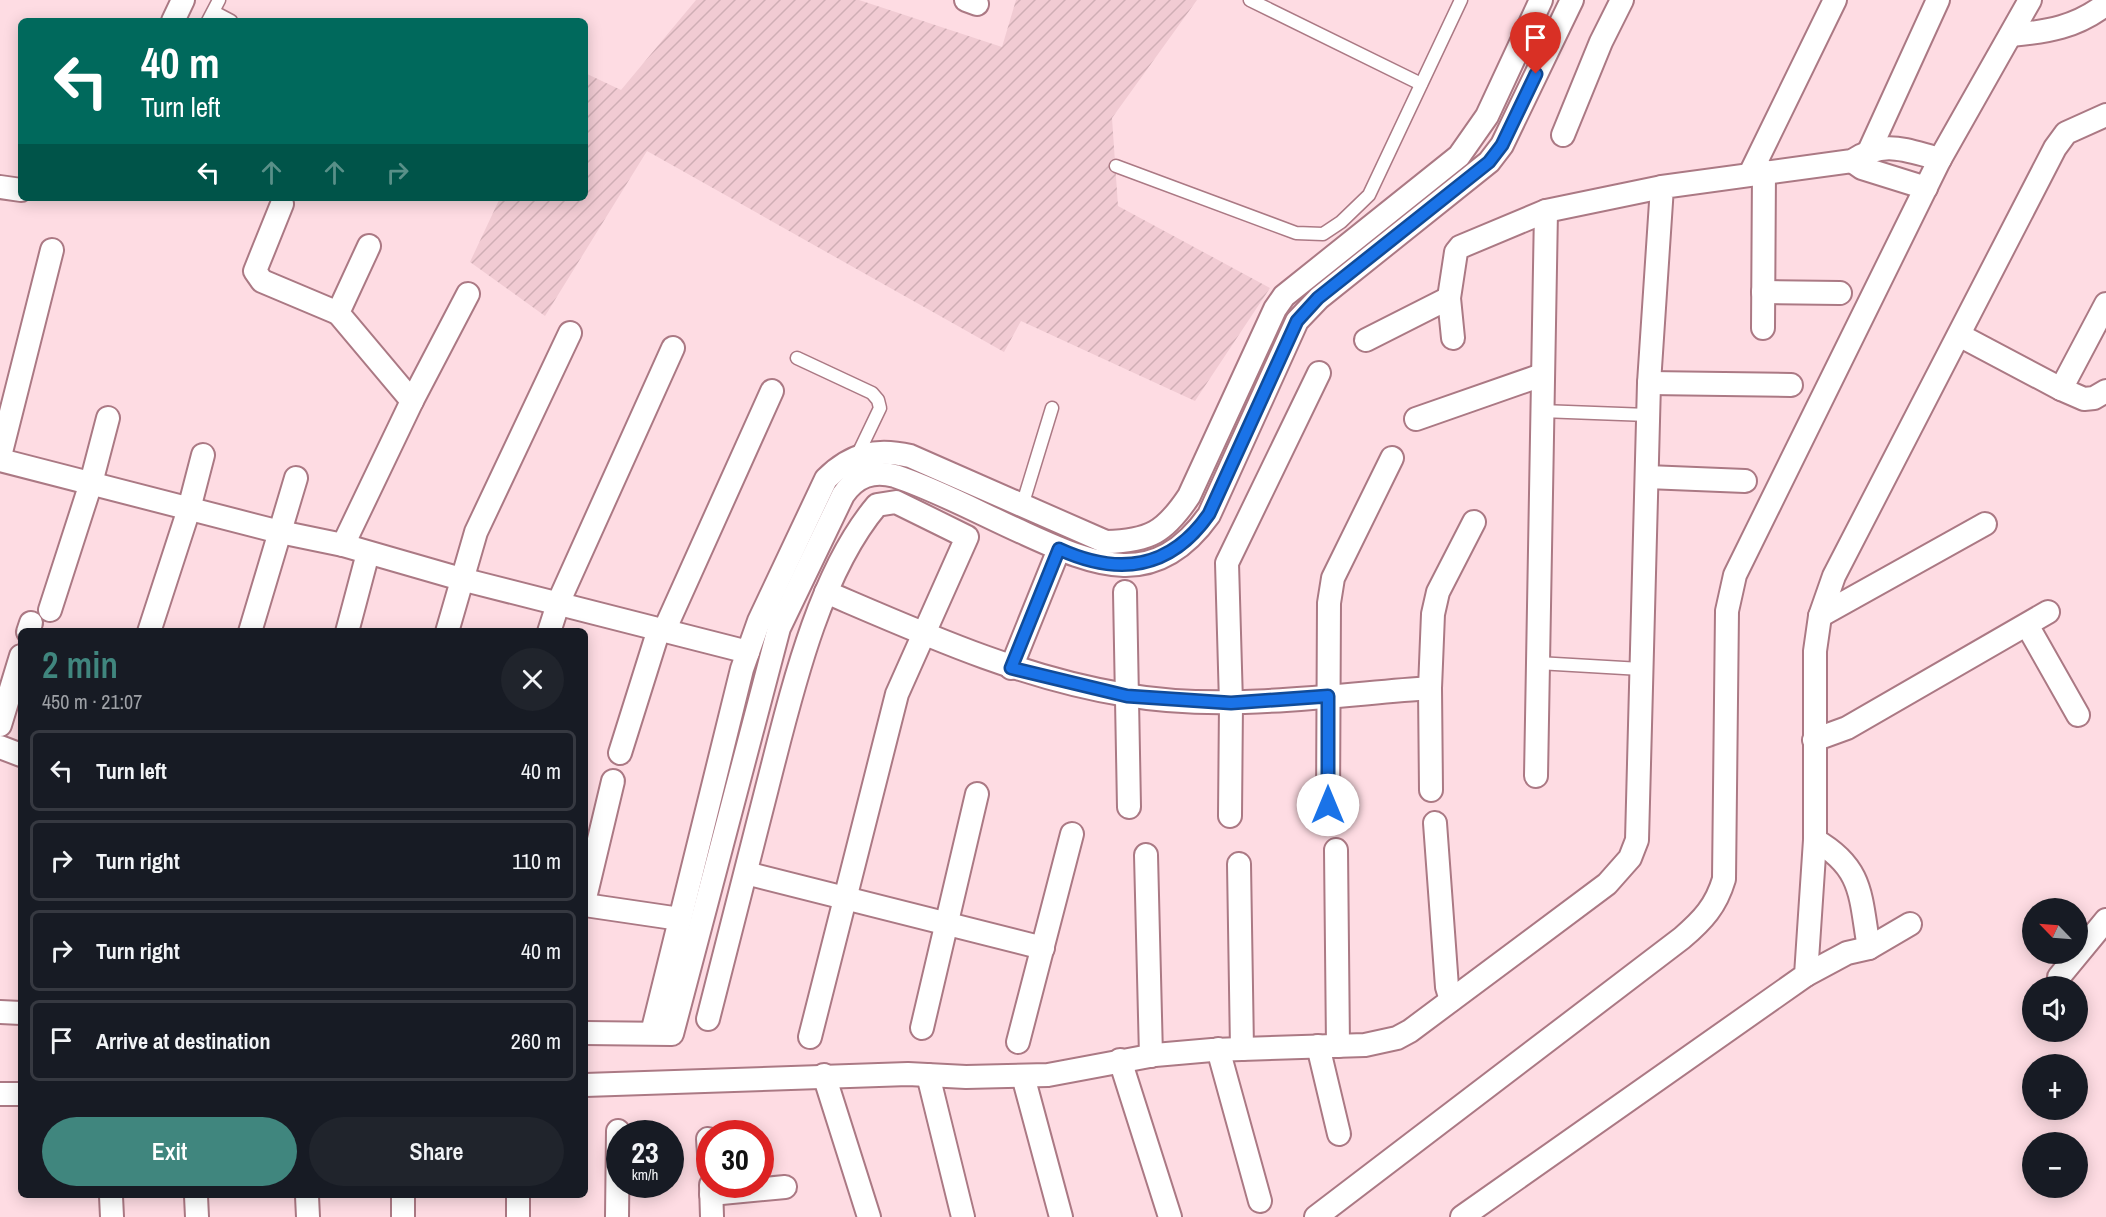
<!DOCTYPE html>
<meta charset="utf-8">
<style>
:root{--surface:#171b24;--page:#20242c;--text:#f1f3f6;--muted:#9ea1a6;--line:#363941;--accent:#40867e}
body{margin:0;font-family:"Archivo Narrow",sans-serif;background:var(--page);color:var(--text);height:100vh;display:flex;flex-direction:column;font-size:22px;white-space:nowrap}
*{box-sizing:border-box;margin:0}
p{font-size:20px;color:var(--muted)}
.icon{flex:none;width:33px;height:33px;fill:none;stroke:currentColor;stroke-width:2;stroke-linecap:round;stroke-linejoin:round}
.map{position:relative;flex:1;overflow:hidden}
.panel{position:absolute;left:18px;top:628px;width:570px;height:570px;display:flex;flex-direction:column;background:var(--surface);border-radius:9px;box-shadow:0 3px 15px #0003}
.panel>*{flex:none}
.guide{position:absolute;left:18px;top:18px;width:570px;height:183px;border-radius:9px;box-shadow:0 3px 15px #0003;background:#00695c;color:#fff;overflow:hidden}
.needle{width:39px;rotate:295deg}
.tools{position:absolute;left:2022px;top:898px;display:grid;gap:12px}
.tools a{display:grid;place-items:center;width:66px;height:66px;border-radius:50%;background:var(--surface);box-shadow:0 3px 15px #0003;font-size:30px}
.speed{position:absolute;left:606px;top:1120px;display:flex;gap:12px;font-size:30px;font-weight:700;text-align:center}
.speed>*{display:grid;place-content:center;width:78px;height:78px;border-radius:50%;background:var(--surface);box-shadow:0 3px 15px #0003;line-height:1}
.speed small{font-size:15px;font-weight:400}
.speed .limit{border:9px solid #d22;background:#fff;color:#111}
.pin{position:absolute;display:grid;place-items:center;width:51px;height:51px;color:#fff;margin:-62px -26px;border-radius:50% 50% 50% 0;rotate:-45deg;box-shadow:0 0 6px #0007}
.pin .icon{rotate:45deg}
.me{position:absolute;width:66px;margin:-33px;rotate:0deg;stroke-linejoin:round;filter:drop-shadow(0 0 4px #0008)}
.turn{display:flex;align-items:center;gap:21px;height:126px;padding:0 24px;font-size:27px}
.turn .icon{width:78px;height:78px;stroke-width:2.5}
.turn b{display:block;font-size:42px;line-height:51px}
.lanes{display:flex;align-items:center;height:57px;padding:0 24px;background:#0003;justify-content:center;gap:30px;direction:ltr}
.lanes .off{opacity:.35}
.round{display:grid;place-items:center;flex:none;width:63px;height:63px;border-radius:32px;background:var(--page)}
.overview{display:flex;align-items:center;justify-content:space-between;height:102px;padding:0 24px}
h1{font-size:36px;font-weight:600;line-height:45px;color:var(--accent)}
.primary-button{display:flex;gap:12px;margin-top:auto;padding:12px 24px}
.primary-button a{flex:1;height:69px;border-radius:36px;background:var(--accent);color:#fff;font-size:24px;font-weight:600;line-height:69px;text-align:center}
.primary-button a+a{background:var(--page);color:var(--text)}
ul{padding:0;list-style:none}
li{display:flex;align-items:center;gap:18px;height:81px;margin:0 12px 9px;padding:0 12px;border:3px solid var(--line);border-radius:9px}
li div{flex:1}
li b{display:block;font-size:22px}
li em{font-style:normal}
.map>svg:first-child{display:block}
.industrial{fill:url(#industrial-furrows)}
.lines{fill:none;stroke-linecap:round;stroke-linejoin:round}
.service-casing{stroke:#ab7984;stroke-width:15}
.minor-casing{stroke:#ab7984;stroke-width:26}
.service{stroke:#fff;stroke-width:12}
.minor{stroke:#fff;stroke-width:22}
.route-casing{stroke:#114b97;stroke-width:15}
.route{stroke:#1a73e8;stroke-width:10}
</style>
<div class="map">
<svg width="2106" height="1217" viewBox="0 0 2106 1217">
<defs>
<pattern id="industrial-furrows" width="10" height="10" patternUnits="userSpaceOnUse" patternTransform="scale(1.5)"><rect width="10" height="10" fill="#f1cbd3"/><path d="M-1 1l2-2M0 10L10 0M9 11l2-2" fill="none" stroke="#cfaeb5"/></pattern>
</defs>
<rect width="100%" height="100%" fill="#fedce3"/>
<polygon class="industrial" points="696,0 859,0 1002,47 1016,0 1197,0 1112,118 1118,206 1270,288 1195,401 1021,321 1004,352 647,151 545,316 470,262 500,198 585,198 585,73 621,90"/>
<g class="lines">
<defs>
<g id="service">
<polyline points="1250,0 1421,84"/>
<polyline points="214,12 231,21"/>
<polyline points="208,21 219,0"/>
<polyline points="1116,166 1296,233 1323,234 1341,222 1369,195 1461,0"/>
<polyline points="797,358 872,393 878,400 880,408 857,456"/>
<polyline points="1541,411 1648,415"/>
<polyline points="1022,506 1052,408"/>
<polyline points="1538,663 1641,669"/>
</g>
<g id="minor">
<polyline points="966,0 977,4"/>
<polyline points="173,21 183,0"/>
<path d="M2011 35C2047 32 2077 27 2106 4"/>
<polyline points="1563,135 1601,42 1622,0"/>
<polyline points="1865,160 1938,0"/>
<polyline points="1852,161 1862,168 1926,188"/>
<polyline points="1750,174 1835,0"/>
<polyline points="0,187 21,190"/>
<polyline points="282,204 255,271 262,281 338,313"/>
<polyline points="369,246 338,313 412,401"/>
<polyline points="1763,292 1840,293"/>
<polyline points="1763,328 1764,171"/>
<polyline points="1959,335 2061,389 2084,399 2094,398 2106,391"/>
<polyline points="1453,338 1449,298 1456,252 1460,247 1546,211 1662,187"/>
<polyline points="1366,340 1449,298"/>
<polyline points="1649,383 1791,385"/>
<polyline points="2061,389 2106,304"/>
<polyline points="1416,419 1542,375"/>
<polyline points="0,456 52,250"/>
<polyline points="0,460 280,532 343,545 461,579 748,652"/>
<polyline points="1647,477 1745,481"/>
<polyline points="343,545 412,401 468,294"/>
<path d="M826 592C924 634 1021 678 1126 695 1223 712 1332 695 1430 688"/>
<polyline points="1125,592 1129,807"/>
<polyline points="50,610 91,483 108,418"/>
<polyline points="1820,616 1985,524"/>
<polyline points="2027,625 2078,715"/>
<polyline points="664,631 772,391"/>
<polyline points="28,632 31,623"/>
<polyline points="149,632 189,509 203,455"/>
<polyline points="250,632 296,478"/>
<polyline points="347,632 368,553"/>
<polyline points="447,632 476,532 570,333"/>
<polyline points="549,632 559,601 673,348"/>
<polyline points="1011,668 1059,549"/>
<polyline points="0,725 21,656"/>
<polyline points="1814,740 1847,728 2048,612"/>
<polyline points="0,747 21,755"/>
<polyline points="620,753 659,629"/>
<polyline points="1536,776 1546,211"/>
<polyline points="1431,790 1430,688 1433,614 1438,592 1474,522"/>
<polyline points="1328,805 1329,603 1333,578 1392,458"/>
<polyline points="1230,816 1231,703 1227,563 1319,373"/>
<polyline points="1435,823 1447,987 1451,1000"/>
<path d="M1815 840C1864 868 1860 897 1869 948"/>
<polyline points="1336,850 1338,1046"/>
<polyline points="1146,855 1151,1056"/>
<polyline points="1239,864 1242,1049"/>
<polyline points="746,873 1043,948"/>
<polyline points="585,898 613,781"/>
<polyline points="585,905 680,919"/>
<polyline points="1806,975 1847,953 1869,948 1910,924"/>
<polyline points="2059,977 2106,920"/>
<polyline points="0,1012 21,1013"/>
<path d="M708 1019C728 942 748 865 767 788 790 699 817 576 877 505L896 502 967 537 897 694 810 1037"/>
<polyline points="922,1028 977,794"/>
<path d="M585 1033 672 1034 779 628 843 495C856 476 873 470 895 476 940 491 983 515 1026 534 1096 566 1155 591 1209 515L1297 321 1319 298 1489 162 1502 145 1572 0"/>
<path d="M652 1033 742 669 759 621 826 479C851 454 876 448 910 456L1106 542C1150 541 1165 532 1189 496L1275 309 1284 296 1459 156 1487 116 1541 0"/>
<polyline points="1018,1042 1072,834"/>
<polyline points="1318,1046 1339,1134"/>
<polyline points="1218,1049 1260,1201"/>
<polyline points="1120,1060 1170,1217"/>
<polyline points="824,1075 869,1217"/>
<polyline points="928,1075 963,1217"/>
<polyline points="1023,1076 1061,1217"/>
<path d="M585 1085 908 1074 966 1077 1048 1075 1155 1055 1212 1050 1365 1045 1397 1038 1410 1031 1607 884 1630 858 1637 840 1649 383 1662 187 1852 161C1885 139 1904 150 1940 159"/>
<polyline points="0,1094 21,1094"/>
<polyline points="708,1139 710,1167"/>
<polyline points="711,1185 712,1217"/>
<polyline points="711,1194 785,1187"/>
<polyline points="111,1196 112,1217"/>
<polyline points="196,1196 197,1217"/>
<polyline points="307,1196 308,1217"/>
<polyline points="403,1196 403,1217"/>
<polyline points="518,1217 518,1196"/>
<polyline points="617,1217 618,1131"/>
<path d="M1316 1217 1682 938C1703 920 1716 906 1724 879L1727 611 1735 575 1940 159 2030 0"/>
<polyline points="1462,1217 1806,975 1815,840 1815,651 1820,616 1834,576 2055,148 2066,133 2106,115"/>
</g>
</defs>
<use href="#service" class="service-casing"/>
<use href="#minor" class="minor-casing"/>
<use href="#service" class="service"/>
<use href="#minor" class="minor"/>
</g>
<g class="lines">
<defs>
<path id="route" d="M1328 805V696L1231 703 1127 696 1011 668 1059 549C1118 576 1170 570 1209 514L1297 321 1318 298 1489 162 1502 145 1536 74"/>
</defs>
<use href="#route" class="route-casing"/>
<use href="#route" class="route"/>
</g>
</svg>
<div class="tools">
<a><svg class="needle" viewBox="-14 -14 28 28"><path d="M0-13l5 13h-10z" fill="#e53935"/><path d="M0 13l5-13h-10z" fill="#9ea1a6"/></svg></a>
<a><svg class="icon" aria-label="sound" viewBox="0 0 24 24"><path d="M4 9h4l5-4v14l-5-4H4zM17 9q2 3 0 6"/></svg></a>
<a>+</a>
<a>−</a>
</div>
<div class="speed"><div>23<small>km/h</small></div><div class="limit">30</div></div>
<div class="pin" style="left:1536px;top:74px;background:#d93025"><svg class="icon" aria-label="arrive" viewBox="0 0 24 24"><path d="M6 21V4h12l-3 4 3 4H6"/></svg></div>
<svg class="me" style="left:1328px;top:805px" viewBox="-20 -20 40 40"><circle r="19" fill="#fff"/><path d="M0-13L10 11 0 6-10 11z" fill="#1a73e8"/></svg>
<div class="guide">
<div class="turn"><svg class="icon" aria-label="left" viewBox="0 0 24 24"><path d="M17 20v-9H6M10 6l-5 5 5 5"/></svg><div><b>40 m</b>Turn left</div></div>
<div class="lanes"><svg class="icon" aria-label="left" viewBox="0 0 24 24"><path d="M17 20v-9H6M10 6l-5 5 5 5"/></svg><svg class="icon off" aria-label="ahead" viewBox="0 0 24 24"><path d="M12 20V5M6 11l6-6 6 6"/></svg><svg class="icon off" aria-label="ahead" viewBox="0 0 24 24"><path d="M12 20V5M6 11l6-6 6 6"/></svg><svg class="icon off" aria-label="right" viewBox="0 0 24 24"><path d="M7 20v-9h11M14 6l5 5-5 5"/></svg></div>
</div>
<section class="panel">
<div class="overview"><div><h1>2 min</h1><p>450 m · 21:07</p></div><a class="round"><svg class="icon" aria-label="close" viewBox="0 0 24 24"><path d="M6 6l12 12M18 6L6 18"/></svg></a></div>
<ul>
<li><svg class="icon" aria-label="left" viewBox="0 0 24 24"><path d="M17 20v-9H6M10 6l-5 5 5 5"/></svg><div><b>Turn left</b></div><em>40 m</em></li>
<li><svg class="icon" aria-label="right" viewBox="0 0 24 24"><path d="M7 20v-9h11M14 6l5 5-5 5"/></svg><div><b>Turn right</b></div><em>110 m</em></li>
<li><svg class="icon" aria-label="right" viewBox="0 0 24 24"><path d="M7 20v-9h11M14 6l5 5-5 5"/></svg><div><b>Turn right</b></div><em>40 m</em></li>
<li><svg class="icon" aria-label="arrive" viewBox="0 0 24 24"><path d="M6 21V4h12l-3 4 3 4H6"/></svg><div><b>Arrive at destination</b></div><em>260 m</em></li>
</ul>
<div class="primary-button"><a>Exit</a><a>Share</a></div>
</section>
</div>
